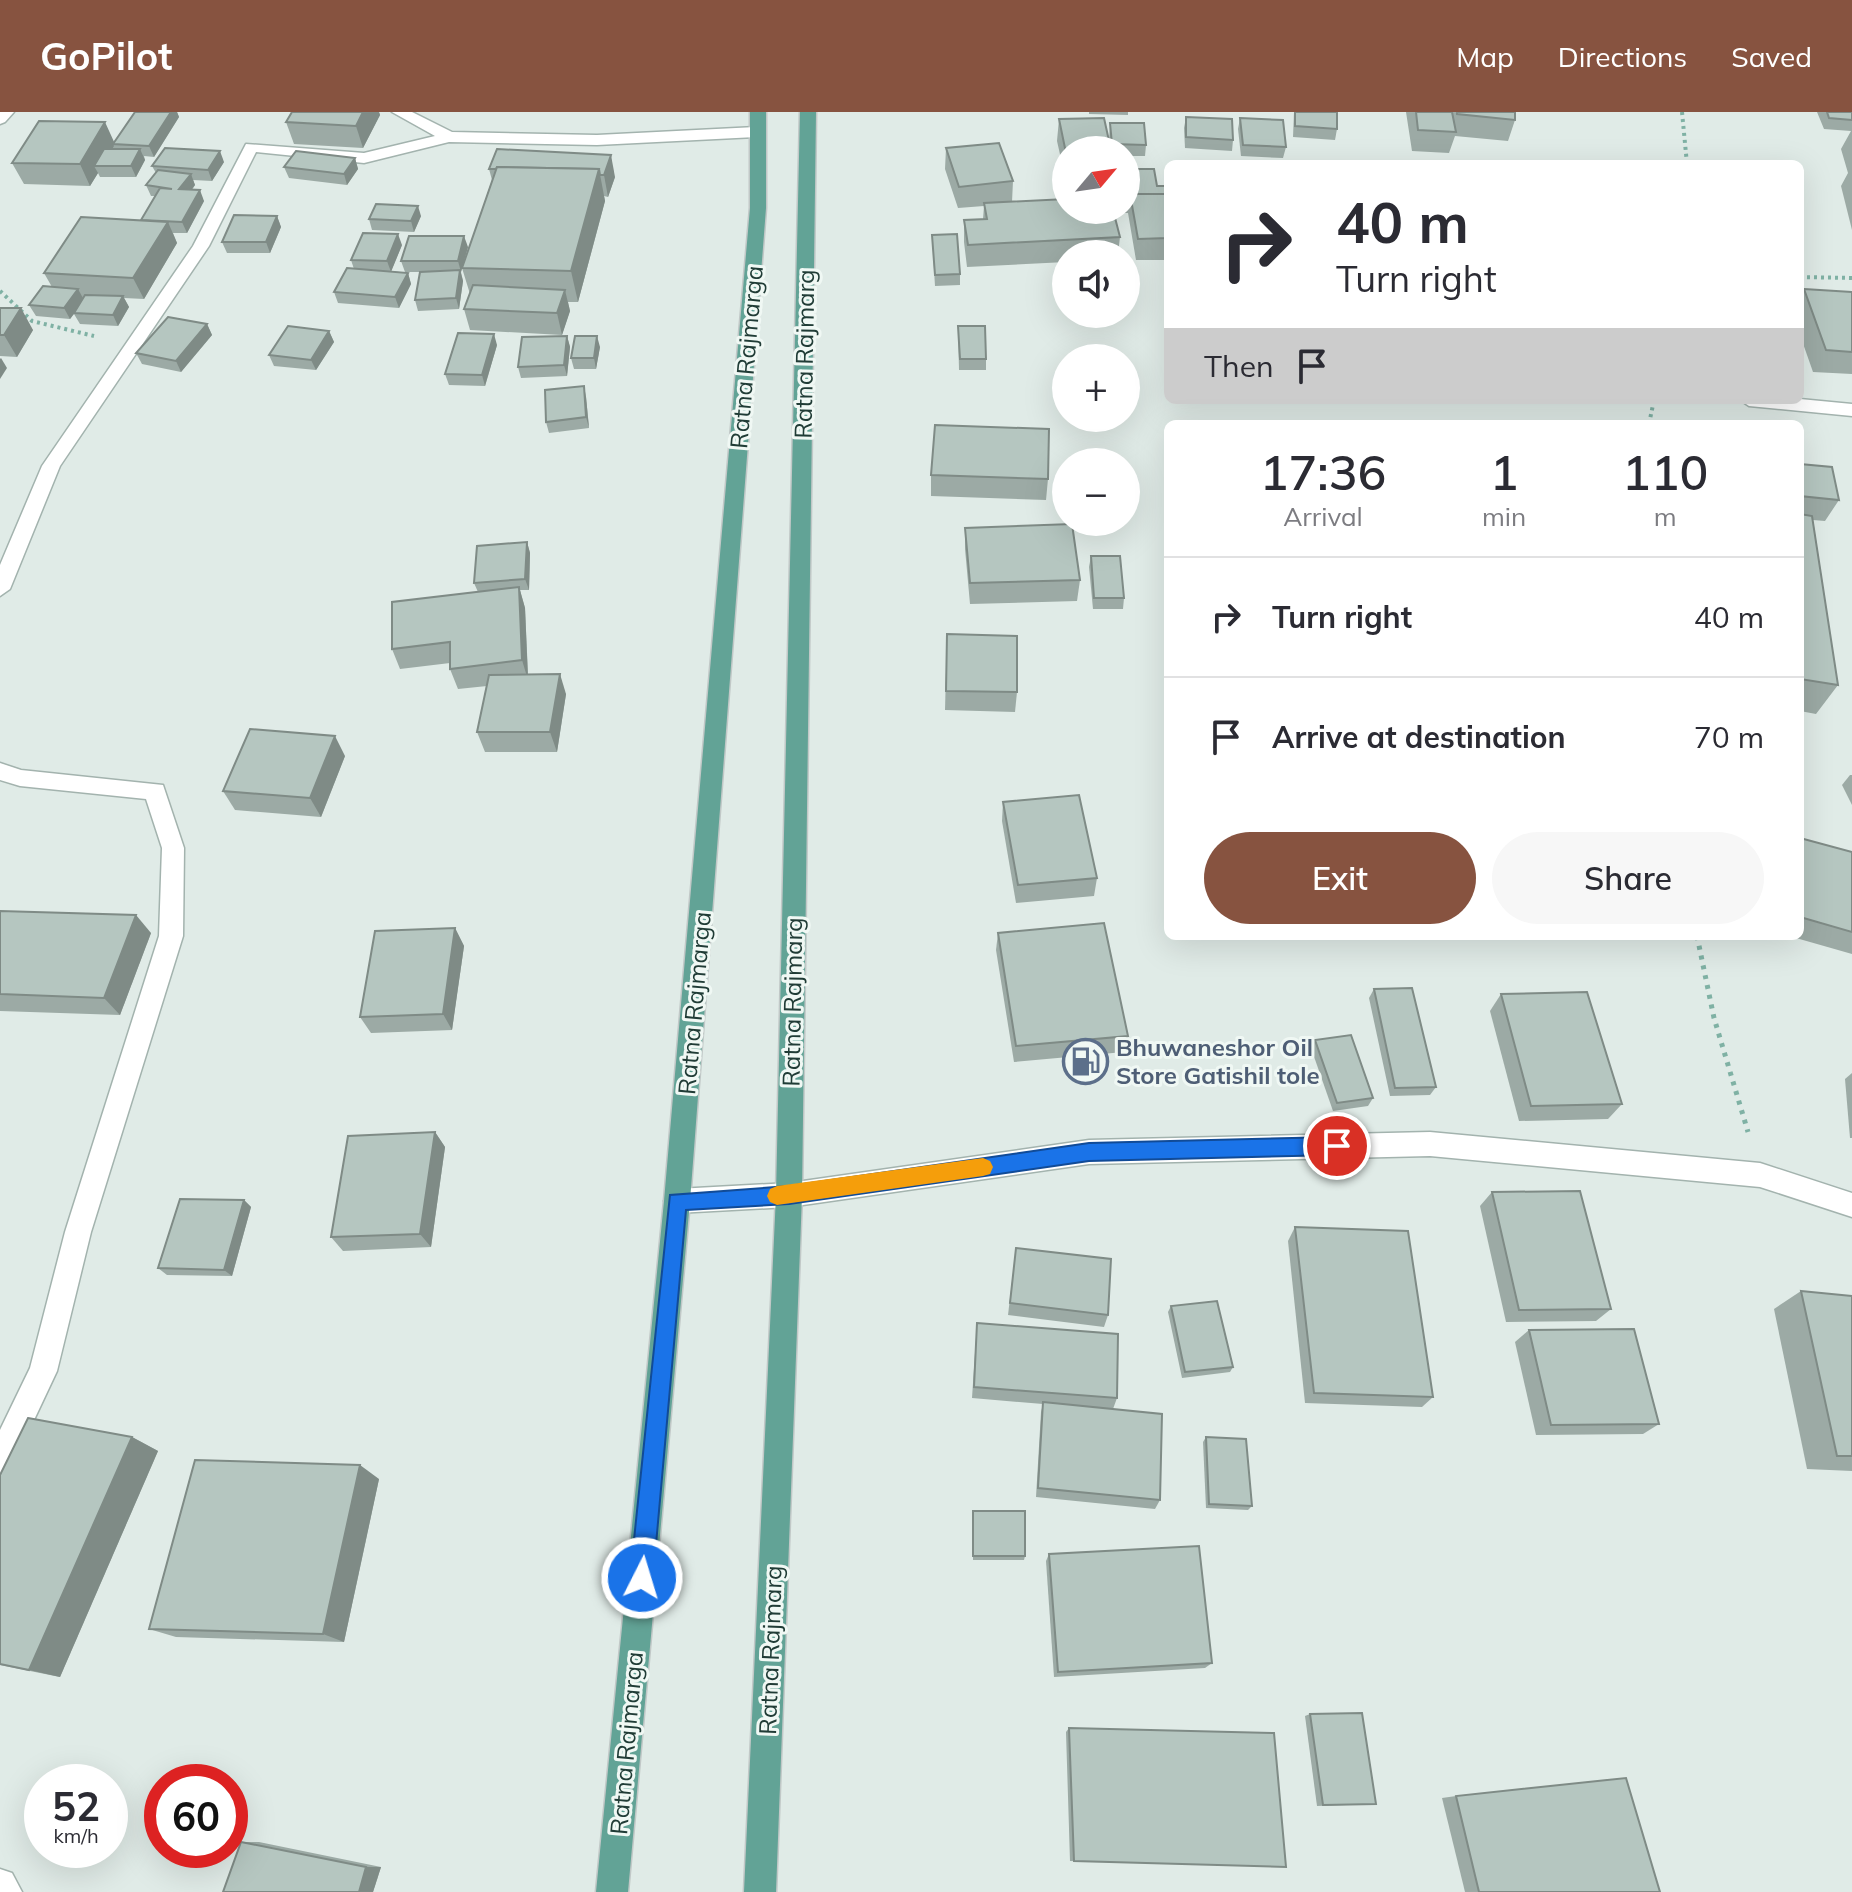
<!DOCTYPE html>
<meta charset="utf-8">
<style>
:root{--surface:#fff;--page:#f7f7f7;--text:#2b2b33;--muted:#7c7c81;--line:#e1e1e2;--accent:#875340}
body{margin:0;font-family:Mulish,sans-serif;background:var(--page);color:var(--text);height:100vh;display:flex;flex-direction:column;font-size:30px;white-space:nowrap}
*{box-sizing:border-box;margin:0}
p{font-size:26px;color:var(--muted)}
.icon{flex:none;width:44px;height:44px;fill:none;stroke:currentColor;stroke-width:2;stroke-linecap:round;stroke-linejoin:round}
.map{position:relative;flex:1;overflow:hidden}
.side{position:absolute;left:1164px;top:308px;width:640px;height:520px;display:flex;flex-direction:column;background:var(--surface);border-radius:12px;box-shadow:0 8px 32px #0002}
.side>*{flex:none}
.guide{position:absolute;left:1164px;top:48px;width:640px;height:244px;border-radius:12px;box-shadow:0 8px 32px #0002;background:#fff;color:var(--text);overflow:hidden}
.needle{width:52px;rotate:61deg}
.buttons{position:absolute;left:1052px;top:24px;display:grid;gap:16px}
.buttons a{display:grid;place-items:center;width:88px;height:88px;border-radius:50%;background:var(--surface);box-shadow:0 8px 32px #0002;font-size:40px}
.speed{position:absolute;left:24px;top:1652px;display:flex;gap:16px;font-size:40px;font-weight:700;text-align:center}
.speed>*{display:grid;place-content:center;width:104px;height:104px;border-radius:50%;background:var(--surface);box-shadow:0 8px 32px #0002;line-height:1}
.speed small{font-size:20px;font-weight:400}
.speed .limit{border:12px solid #d22;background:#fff;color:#111}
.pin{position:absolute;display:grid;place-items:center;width:68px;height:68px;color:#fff;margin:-34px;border:4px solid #fff;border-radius:50%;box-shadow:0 2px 8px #0007}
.me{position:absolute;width:88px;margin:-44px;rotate:5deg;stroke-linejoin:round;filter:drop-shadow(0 0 6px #0008)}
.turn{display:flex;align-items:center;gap:28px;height:168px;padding:0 40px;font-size:36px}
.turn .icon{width:104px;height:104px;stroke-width:2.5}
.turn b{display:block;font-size:56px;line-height:68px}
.then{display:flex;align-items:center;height:76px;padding:0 40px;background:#0003;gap:16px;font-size:30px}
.eta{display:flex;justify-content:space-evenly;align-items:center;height:136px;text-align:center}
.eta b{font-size:48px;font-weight:600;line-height:56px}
.cta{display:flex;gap:16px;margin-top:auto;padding:16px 40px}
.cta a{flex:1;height:92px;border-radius:48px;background:var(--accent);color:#fff;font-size:32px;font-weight:600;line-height:92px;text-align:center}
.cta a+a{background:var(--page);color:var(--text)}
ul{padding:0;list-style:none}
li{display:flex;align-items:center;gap:24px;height:120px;padding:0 40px;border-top:2px solid var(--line)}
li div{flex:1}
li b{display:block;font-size:30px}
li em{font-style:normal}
header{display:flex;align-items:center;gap:48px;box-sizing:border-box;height:112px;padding:0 40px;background:var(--accent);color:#fff}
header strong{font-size:38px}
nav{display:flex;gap:44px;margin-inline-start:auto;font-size:28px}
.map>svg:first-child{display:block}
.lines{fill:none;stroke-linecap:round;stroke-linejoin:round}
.minor-casing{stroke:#a3b3ae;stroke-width:3}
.major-casing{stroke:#c1c8c7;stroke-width:3}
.path-far1{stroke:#7fb1a4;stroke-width:4;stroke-dasharray:3 4;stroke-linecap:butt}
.path{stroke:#7fb1a4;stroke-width:5;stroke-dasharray:4 6;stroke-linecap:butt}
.minor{fill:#fff;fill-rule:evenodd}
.major{fill:#62a396;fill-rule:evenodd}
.wall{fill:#9caaa5}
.shaded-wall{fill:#7f8b86}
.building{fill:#b5c6c0;stroke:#7f8b86;stroke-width:2}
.route{fill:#1a73e8;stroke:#114b97;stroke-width:2}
.slow{fill:#f59e0b}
.labels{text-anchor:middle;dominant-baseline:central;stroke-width:6;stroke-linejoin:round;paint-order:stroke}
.street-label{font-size:24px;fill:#203c36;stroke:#f0f8f4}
.service-label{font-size:24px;font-weight:bold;fill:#4e5e75;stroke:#f0f8f4;text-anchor:start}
</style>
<header>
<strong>GoPilot</strong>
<nav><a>Map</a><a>Directions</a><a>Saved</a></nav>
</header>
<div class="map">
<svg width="1852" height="1780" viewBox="0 0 1852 1780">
<rect width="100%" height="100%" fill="#e0ebe7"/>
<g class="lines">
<defs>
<g id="minor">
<polygon points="0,0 14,0 5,10 0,12"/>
<polygon points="392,0 412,0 452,20 597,23 756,15 764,20 756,25 597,33 449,30 364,51 256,40 209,134 60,354 10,477 0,484 0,453 42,354 193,134 246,32 364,41 435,24"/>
<polygon points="1800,287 1852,292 1852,304 1749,294 1740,288"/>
<polygon points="0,651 21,658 163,673 184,736 183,824 91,1120 57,1259 10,1359 0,1363 0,1318 30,1256 65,1120 159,824 162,736 146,687 20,674 0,668"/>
<polygon points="1430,1020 1760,1051 1852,1081 1852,1105 1760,1075 1430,1044 1089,1052 789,1095 677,1101 668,1098 664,1089 668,1080 677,1077 789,1071 1089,1028"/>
<polygon points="0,1757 12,1761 22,1780 0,1780"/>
</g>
<g id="major">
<polygon points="750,0 766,0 766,96 690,1089 628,1780 596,1780 664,1089 750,96"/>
<polygon points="800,0 816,0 802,1083 776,1780 744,1780 776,1083"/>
</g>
</defs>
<use href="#minor" class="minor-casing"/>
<use href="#major" class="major-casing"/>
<g class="path-far1">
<polyline points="1682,0 1687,52"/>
<polyline points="1800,165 1852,166"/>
<polyline points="0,179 32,209 94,224"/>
<polyline points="1649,312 1654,288"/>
</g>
<polyline class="path" points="1697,824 1714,906 1748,1020"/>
<use href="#minor" class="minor"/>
<use href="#major" class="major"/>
</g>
<g class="wall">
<polygon points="135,0 177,0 179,5 154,45 144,44 145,48 136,65 100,65 98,61 90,74 24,72 12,51 114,30"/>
<polygon points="292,0 379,0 380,3 363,36 294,32 286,10"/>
<polygon points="1089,0 1128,0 1128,3 1089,2"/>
<polygon points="1294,0 1337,0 1337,17 1335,28 1293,25"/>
<polygon points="1406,0 1515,0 1515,8 1508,29 1455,24 1449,41 1412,39"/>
<polygon points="1817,0 1852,0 1852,118 1841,74 1848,61 1841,37 1851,19 1824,17"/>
<polygon points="1186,5 1233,28 1232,39 1185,36 1184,16"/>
<polygon points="1240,6 1286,35 1283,46 1241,44 1238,17"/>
<polygon points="1059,7 1109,30 1110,11 1146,33 1145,44 1126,44 1126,38 1066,38 1066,69 1057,29"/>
<polygon points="946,36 1013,69 1012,90 1066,98 1116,98 1116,102 1114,102 1120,125 1118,142 1066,142 1066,150 967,155 964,130 964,108 983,107 984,94 958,96 945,57"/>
<polygon points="497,37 615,65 608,85 604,84 605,89 578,190 568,190 570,199 562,223 470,218 464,197 470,182 462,156 492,68 489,57"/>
<polygon points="355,46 358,57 347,73 289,66 284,55"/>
<polygon points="224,50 212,69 193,68 195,73 192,78 204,89 187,121 173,121 177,131 144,187 124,186 129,195 118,214 80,212 74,202 70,207 36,204 29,193 52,175 44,161 141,108 155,84 151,84 146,73 156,61 152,54"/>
<polygon points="1126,57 1168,82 1168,148 1136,148 1128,101 1125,101 1124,98 1126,98"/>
<polygon points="277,104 281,115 270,141 227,141 222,130"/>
<polygon points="421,104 414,120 372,118 369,107"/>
<polygon points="932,123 960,162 960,173 935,174"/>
<polygon points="402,133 391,159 408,161 411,172 399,196 338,191 334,180 354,157 351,148"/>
<polygon points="468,135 461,160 463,169 459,197 418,199 415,188 420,160 405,160 401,149"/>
<polygon points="1804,177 1852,180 1852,262 1813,260 1800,223 1800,184"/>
<polygon points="0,196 33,218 17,245 0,244"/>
<polygon points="207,212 212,223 181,260 142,252 136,241"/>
<polygon points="958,214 986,247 986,258 959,258"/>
<polygon points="329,219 334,230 316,258 274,254 269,243"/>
<polygon points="567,224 570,235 567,264 521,266 518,255"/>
<polygon points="497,233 485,274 449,273 445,262"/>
<polygon points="600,235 596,257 574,257 571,246"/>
<polygon points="586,285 589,316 549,321 546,310"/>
<polygon points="1800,352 1839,388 1825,409 1813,408 1838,573 1816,602 1800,599"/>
<polygon points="931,363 1048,367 1046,388 931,384"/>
<polygon points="965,416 1080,468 1077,489 970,492 965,437"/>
<polygon points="527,430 530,441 529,478 520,478 525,496 528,562 566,582 557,640 485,640 477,620 487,574 458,577 450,557 450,551 400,557 392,537 478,480 474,471"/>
<polygon points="1091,444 1124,486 1123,497 1093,497 1089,455"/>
<polygon points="947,522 1017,580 1015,600 945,598"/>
<polygon points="345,644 321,705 235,698 223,679"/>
<polygon points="1850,663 1852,663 1852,693 1842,673"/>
<polygon points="1003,690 1097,766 1094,784 1016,791 1002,709"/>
<polygon points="1800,726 1852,740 1852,842 1789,824 1800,824"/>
<polygon points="0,799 151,821 120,903 0,899"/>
<polygon points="455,816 464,834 452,918 371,921 360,905"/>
<polygon points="998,821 1128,924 1124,940 1014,950 996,838"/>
<polygon points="1374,877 1436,975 1430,983 1390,984 1369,886"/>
<polygon points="1501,882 1622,992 1608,1007 1519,1009 1490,899"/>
<polygon points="1315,928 1373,986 1368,994 1333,999 1311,936"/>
<polygon points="1852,961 1852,1026 1850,1026 1845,967"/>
<polygon points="435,1020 445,1035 431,1135 343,1139 331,1125"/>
<polygon points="1492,1080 1611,1197 1596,1209 1506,1210 1480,1094"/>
<polygon points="244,1088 251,1095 232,1164 167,1163 158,1156"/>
<polygon points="1295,1115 1433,1285 1422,1295 1305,1291 1288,1129"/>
<polygon points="1016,1136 1108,1203 1104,1215 1008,1203"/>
<polygon points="1801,1179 1852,1184 1852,1359 1807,1357 1774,1197"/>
<polygon points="1171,1194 1233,1255 1230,1260 1182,1266 1168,1200"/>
<polygon points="977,1211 1117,1286 1113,1297 1160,1388 1155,1397 1036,1385 1041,1300 1043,1292 972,1286"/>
<polygon points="1529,1218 1659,1312 1643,1322 1536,1323 1515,1230"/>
<polygon points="132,1325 158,1339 60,1565 0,1553 0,1363"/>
<polygon points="1206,1325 1252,1394 1248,1398 1206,1396 1203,1330"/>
<polygon points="379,1367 344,1530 176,1525 149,1517"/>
<polygon points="973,1403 1025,1444 1024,1448 973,1448"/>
<polygon points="1049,1442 1212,1551 1205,1556 1054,1565 1046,1449"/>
<polygon points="1310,1602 1376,1692 1317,1694 1305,1604"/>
<polygon points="1069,1616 1286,1755 1070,1749 1066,1620"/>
<polygon points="1456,1684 1660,1780 1465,1780 1442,1686"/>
<polygon points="241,1730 259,1730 381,1755 373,1780 223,1780"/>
</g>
<g class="shaded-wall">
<polygon points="171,0 177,0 179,5 154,45 149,34"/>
<polygon points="363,0 379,0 380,3 363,36 356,14"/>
<polygon points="105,10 115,32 113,32 114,34 102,54 94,54 98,61 90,74 80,52"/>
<polygon points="140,37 145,48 136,65 131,54"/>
<polygon points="220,39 224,50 212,69 208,58"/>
<polygon points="611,43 615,65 608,85 604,63"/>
<polygon points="355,46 358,57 347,73 344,62"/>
<polygon points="599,57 605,89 578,190 571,159"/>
<polygon points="191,62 195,73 183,88 179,77"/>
<polygon points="200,78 204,89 187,121 182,110"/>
<polygon points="418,94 421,104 414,120 411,109"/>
<polygon points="277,104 281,115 270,141 266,130"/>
<polygon points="168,110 177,131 144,187 133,166"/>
<polygon points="398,122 402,133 391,160 387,149"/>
<polygon points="464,124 468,135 461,160 458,149"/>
<polygon points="460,158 463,169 459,197 456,186"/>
<polygon points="408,161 411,172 399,196 395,185"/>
<polygon points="78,177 84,188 70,207 64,196"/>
<polygon points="565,178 570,199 562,223 557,201"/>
<polygon points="123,184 129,195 118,214 113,203"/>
<polygon points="21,196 33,218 17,245 4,223"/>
<polygon points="207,212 212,223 181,260 176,249"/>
<polygon points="329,219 334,230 316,258 311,248"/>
<polygon points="494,222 497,233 485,274 482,263"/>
<polygon points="567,224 570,235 567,264 564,253"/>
<polygon points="597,224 600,235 596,257 594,246"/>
<polygon points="1,246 7,256 0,267 0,247"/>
<polygon points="584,274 586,285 589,316 586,305"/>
<polygon points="527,430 530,441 529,478 525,467"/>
<polygon points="519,475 525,496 528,568 522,548"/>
<polygon points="560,562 566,582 557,640 550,620"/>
<polygon points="335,624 345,644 321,705 310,686"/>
<polygon points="136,803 151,821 120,903 104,886"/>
<polygon points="455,816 464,834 452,918 443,902"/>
<polygon points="435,1020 445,1035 431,1135 420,1122"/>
<polygon points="244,1088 251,1095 232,1164 224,1158"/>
<polygon points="132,1325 158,1339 60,1565 29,1558"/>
<polygon points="360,1353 379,1367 344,1530 323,1522"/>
<polygon points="366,1755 381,1755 373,1780 359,1780"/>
</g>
<g class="building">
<polygon points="135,0 171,0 149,34 113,32"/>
<polygon points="292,0 363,0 356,14 286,10"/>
<polygon points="1295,0 1337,0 1337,17 1295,14"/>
<polygon points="1416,0 1452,0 1456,20 1418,18"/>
<polygon points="1457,0 1515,0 1515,8 1457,2"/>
<polygon points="1827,0 1852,0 1852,8 1829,6"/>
<polygon points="1186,5 1232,7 1233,28 1186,25"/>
<polygon points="1104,6 1111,38 1066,38 1066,41 1059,7"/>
<polygon points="1240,6 1283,8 1286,35 1243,33"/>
<polygon points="39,9 105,10 80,52 12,51"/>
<polygon points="1110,11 1144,11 1146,33 1112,32"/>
<polygon points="999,31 1013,69 959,75 946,36"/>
<polygon points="165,36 220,39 208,58 152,54"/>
<polygon points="104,37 140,37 131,54 94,54"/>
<polygon points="497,37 611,43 604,63 600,63 599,57 497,55 496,57 489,57"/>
<polygon points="296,39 355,46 344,62 284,55"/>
<polygon points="497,55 599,57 571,159 462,156"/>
<polygon points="1126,57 1154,57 1157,74 1166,74 1168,82 1130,82 1129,90 1126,90"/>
<polygon points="158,58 191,62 179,77 200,78 182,110 141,108 160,76 172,77 146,73"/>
<polygon points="1130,82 1168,82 1168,126 1138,127"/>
<polygon points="1066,87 1066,98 1113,98 1120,125 968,133 964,108 987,107 984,91"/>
<polygon points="376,92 418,94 411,109 369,107"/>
<polygon points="234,103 277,104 266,130 222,130"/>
<polygon points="81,105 168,110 133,166 44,161"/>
<polygon points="363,121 398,122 387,149 351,148"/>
<polygon points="957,122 960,162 935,163 932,123"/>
<polygon points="409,124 464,124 458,149 401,149"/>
<polygon points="347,156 408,161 395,185 334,180"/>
<polygon points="460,158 456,186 415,188 420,160"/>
<polygon points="473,173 565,178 557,201 464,197"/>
<polygon points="43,174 78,177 64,196 29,193"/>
<polygon points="1804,177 1852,180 1852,240 1826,238"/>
<polygon points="85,183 123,184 113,203 74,201"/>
<polygon points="0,196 21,196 4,223 0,223"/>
<polygon points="168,205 207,212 176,249 136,241"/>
<polygon points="288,214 329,219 311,248 269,243"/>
<polygon points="958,214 985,214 986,247 960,247"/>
<polygon points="458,221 494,222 482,263 445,262"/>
<polygon points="567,224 564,253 518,255 522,225"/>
<polygon points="575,224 597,224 594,246 571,246"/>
<polygon points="584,274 586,305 546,310 545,278"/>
<polygon points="935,313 1049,317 1048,367 931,363"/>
<polygon points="1800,352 1832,355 1839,388 1800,384"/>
<polygon points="1800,402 1812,404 1838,573 1800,567"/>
<polygon points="1072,412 1080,468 970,471 965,416"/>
<polygon points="527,430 525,467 474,471 477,434"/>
<polygon points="1091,444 1120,444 1124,486 1094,486"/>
<polygon points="519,475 522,548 450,557 450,530 392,537 392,490"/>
<polygon points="947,522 1017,524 1017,580 946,579"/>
<polygon points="560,562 550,620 477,620 489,563"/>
<polygon points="250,617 335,624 310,686 223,679"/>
<polygon points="1079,683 1097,766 1018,773 1003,690"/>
<polygon points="1800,726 1852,740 1852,820 1800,805"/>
<polygon points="0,799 136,803 104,886 0,882"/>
<polygon points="1104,811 1128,924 1016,934 998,821"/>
<polygon points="455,816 443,902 360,905 375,819"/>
<polygon points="1412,876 1436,975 1395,976 1374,877"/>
<polygon points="1587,880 1622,992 1531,994 1501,882"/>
<polygon points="1351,923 1373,986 1337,991 1315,928"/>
<polygon points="435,1020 420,1122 331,1125 348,1024"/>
<polygon points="1580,1079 1611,1197 1519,1198 1492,1080"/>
<polygon points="180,1087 244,1088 224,1158 158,1156"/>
<polygon points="1295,1115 1408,1119 1433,1285 1314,1281"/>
<polygon points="1016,1136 1111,1147 1108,1203 1010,1191"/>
<polygon points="1801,1179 1852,1184 1852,1344 1837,1344"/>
<polygon points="1217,1189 1233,1255 1185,1260 1171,1194"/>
<polygon points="977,1211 1118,1222 1117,1286 974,1275"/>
<polygon points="1634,1217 1659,1312 1551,1313 1529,1218"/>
<polygon points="1043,1290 1162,1302 1160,1388 1038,1376"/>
<polygon points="28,1306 132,1325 29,1558 0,1552 0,1363"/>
<polygon points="1206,1325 1246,1327 1252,1394 1209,1392"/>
<polygon points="195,1348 360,1353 323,1522 149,1517"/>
<rect x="973" y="1399" width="52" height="45"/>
<polygon points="1199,1434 1212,1551 1058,1560 1049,1442"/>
<polygon points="1362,1601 1376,1692 1323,1693 1310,1602"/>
<polygon points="1069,1616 1274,1621 1286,1755 1074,1749"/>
<polygon points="1626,1666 1660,1780 1479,1780 1456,1684"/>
<polygon points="241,1730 366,1755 359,1780 223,1780"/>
</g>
<polygon class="route" points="1337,1025 1344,1028 1347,1034 1344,1040 1337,1043 1089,1049 789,1092 686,1098 653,1466 650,1474 642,1477 634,1474 630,1466 670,1083 789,1074 1089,1031"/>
<polygon class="slow" points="983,1046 990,1049 993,1055 990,1062 983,1064 777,1093 770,1090 767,1084 770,1077 777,1074"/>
<defs>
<symbol id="fuel-ring" viewBox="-11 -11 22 22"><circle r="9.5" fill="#f0f8f4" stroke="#5c6f8a" stroke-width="1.5"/><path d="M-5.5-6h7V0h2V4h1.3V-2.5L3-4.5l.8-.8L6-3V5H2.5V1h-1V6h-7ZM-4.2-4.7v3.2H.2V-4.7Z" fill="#5c6f8a"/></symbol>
</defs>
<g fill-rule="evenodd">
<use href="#fuel-ring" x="1060" y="924" width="51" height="51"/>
</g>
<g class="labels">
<g class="street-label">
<text transform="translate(804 242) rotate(-89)">Ratna Rajmarg</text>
<text transform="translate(746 245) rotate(-85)">Ratna Rajmarga</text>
<text transform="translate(792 890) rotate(-89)">Ratna Rajmarg</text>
<text transform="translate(694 891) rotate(-85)">Ratna Rajmarga</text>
<text transform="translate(770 1538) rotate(-88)">Ratna Rajmarg</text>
<text transform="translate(626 1631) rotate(-85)">Ratna Rajmarga</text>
</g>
<g class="service-label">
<text x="1116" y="935">Bhuwaneshor Oil<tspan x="1116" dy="28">Store Gatishil tole</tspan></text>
</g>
</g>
</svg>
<div class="buttons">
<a><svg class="needle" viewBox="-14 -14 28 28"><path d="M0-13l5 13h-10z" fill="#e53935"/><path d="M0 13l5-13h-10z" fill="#7c7c81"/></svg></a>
<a><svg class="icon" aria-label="sound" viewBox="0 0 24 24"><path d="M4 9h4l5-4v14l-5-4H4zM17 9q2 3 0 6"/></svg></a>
<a>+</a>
<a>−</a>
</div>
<div class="speed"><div>52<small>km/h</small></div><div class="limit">60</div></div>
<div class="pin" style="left:1337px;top:1034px;background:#d93025"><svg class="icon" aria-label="arrive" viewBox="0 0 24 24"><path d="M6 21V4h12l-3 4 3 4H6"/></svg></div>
<svg class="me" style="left:642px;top:1466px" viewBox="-20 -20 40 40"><circle r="17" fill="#1a73e8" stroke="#fff" stroke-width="3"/><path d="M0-11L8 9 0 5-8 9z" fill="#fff"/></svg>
<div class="guide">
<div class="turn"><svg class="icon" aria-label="right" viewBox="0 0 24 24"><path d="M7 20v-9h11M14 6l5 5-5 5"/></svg><div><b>40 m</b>Turn right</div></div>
<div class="then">Then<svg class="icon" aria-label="arrive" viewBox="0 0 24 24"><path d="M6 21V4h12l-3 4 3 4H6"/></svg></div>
</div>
<section class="side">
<div class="eta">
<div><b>17:36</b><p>Arrival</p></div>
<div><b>1</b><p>min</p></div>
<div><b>110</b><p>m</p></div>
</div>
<ul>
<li><svg class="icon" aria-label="right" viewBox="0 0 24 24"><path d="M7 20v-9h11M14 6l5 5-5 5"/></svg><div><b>Turn right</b></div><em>40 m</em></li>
<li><svg class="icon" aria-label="arrive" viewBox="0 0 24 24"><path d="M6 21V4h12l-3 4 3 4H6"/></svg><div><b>Arrive at destination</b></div><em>70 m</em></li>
</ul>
<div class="cta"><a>Exit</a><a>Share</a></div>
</section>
</div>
